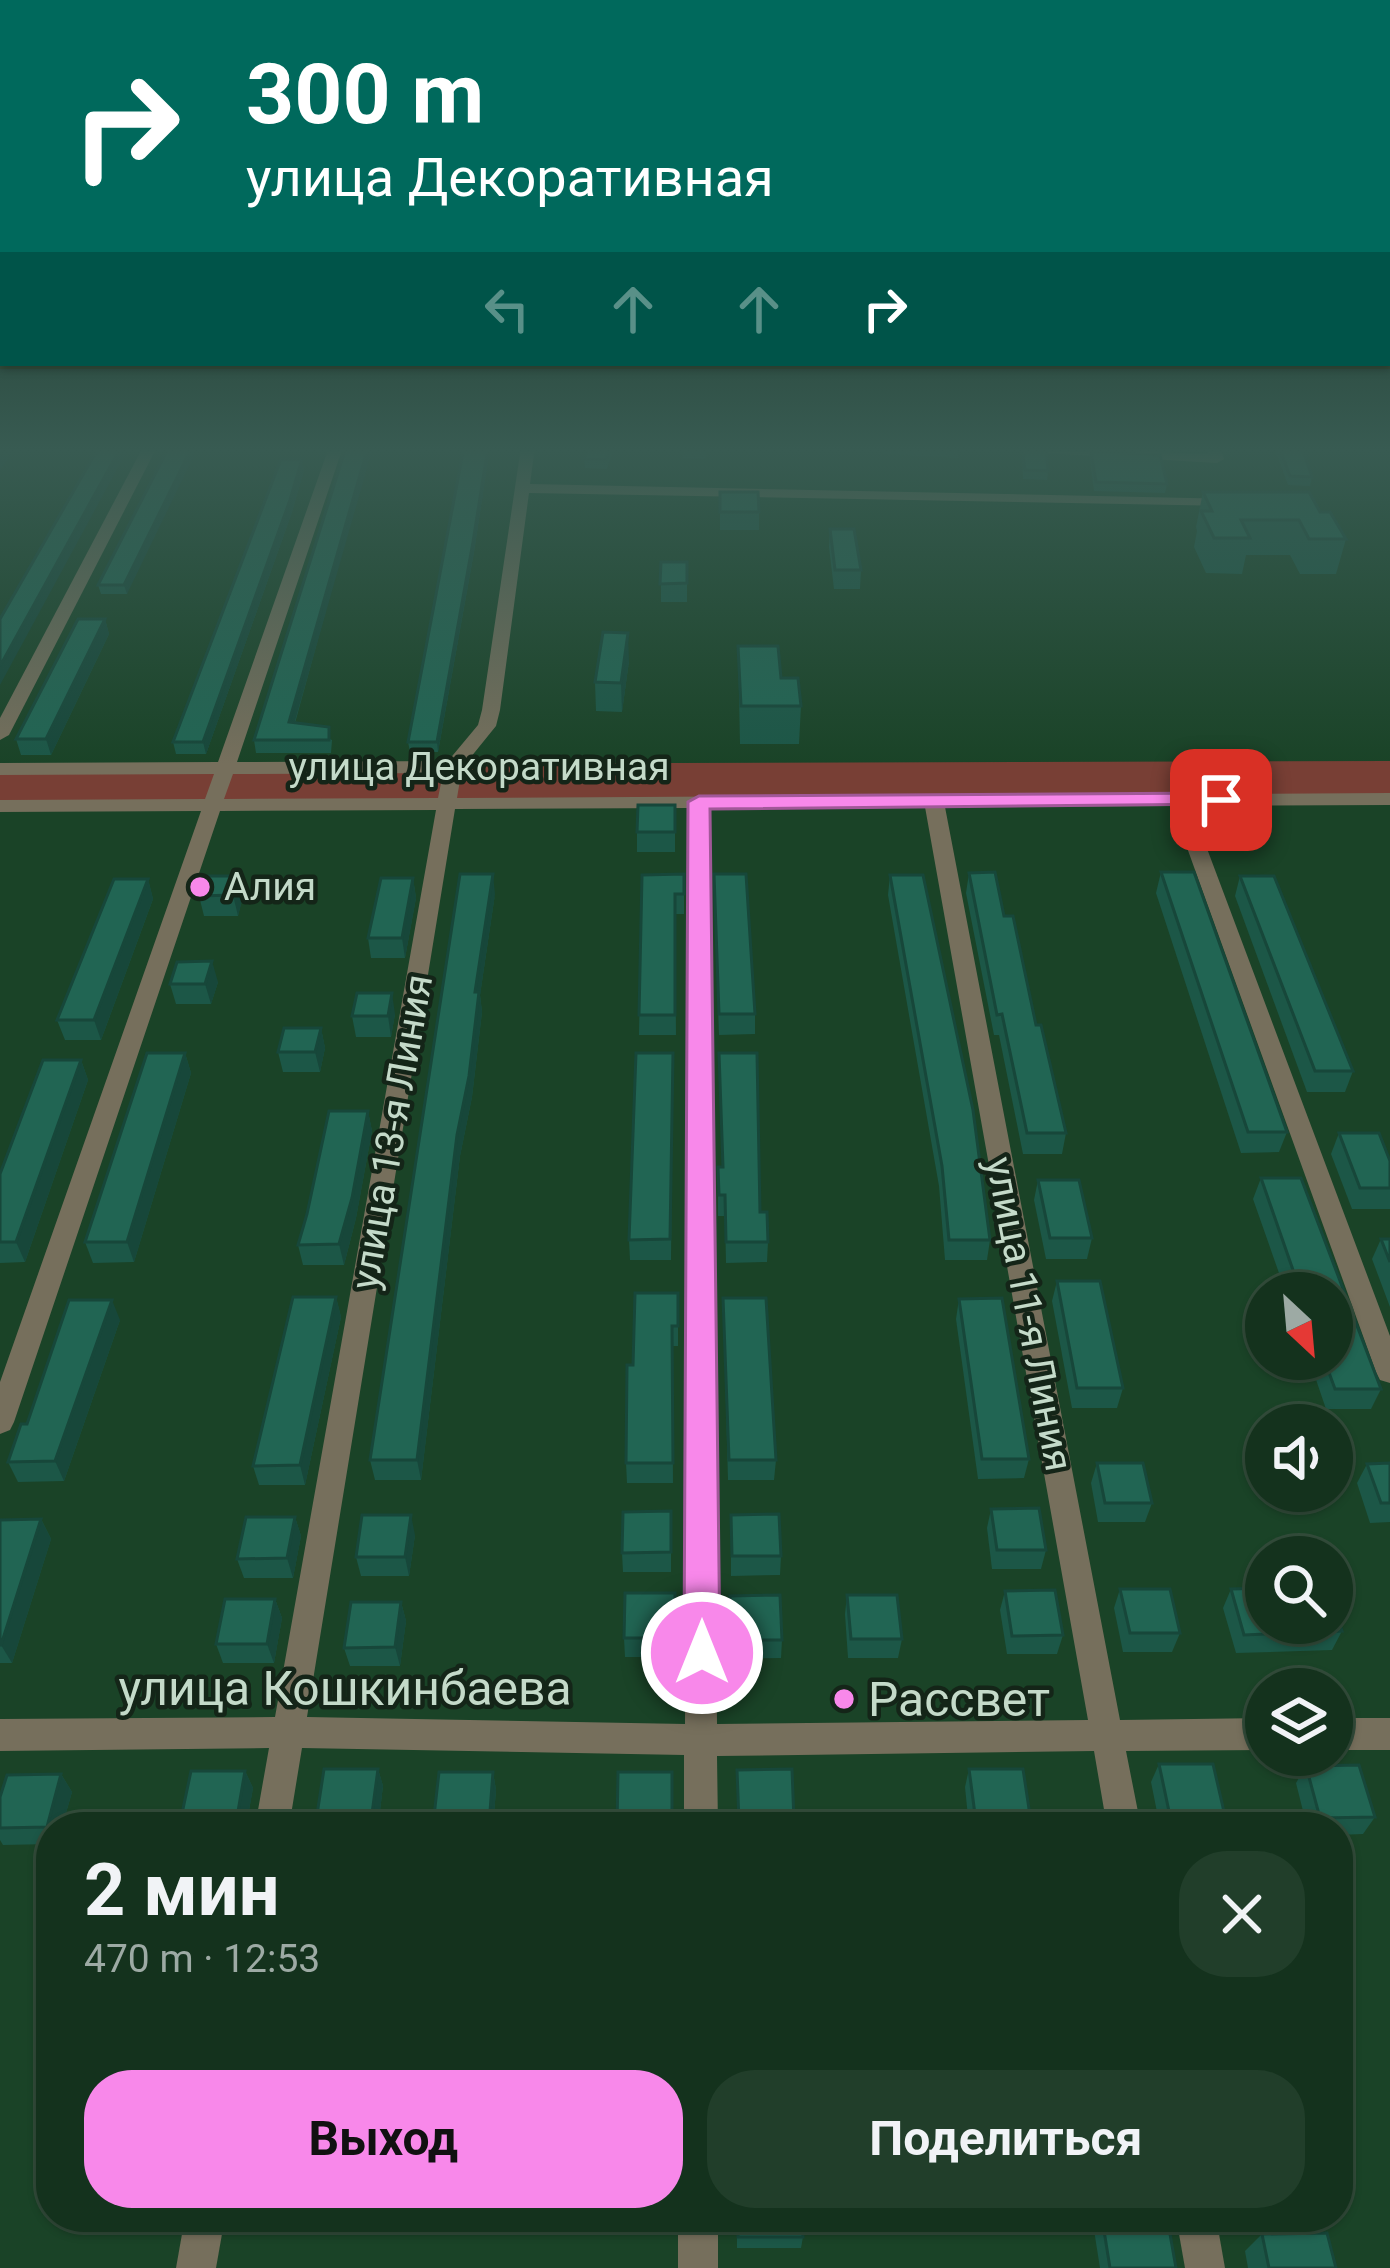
<!DOCTYPE html>
<html lang="ru">
<meta charset="utf-8">
<style>
:root{--surface:#14321d;--page:#213e2a;--text:#f1f3f6;--muted:#9daaa4;--line:#334d3b;--accent:#f888ea}
body{margin:0;font-family:Roboto,sans-serif;background:var(--page);color:var(--text);height:100vh;display:flex;flex-direction:column;font-size:45px;white-space:nowrap}
*{box-sizing:border-box;margin:0}
p{font-size:39px;color:var(--muted)}
.icon{flex:none;width:66px;height:66px;fill:none;stroke:currentColor;stroke-width:2;stroke-linecap:round;stroke-linejoin:round}
.map{position:relative;flex:1;overflow:hidden}
.details{position:absolute;left:36px;top:1812px;width:1317px;height:420px;display:flex;flex-direction:column;background:var(--surface);border-radius:48px;box-shadow:0 3px 9px #0004,0 0 0 3px var(--line)}
.details>*{flex:none}
.hud{position:absolute;left:0px;top:0px;width:1392px;height:366px;box-shadow:0 3px 9px #0004,0 0 0 3px var(--line);background:#00695c;color:#fff;overflow:hidden}
.needle{width:78px;rotate:154deg}
.tools{position:absolute;left:1245px;top:1272px;display:grid;gap:24px}
.tools a{display:grid;place-items:center;width:108px;height:108px;border-radius:50%;background:var(--surface);box-shadow:0 3px 9px #0004,0 0 0 3px var(--line);font-size:60px}
.pin{position:absolute;display:grid;place-items:center;width:102px;height:102px;color:#fff;margin:-51px;border-radius:24px;box-shadow:0 6px 18px #0006}
.me{position:absolute;width:132px;margin:-66px;rotate:0deg;stroke-linejoin:round;filter:drop-shadow(0 0 9px #0008)}
.turn{display:flex;align-items:center;gap:42px;height:252px;padding:0 48px;font-size:54px}
.turn .icon{width:156px;height:156px;stroke-width:2.5}
.turn b{display:block;font-size:84px;line-height:102px}
.lanes{display:flex;align-items:center;height:114px;padding:0 48px;background:#0003;justify-content:center;gap:60px;direction:ltr}
.lanes .off{opacity:.35}
.round{display:grid;place-items:center;flex:none;width:126px;height:126px;border-radius:48px;background:var(--page)}
.head{display:flex;align-items:center;justify-content:space-between;height:204px;padding:0 48px}
h1{font-size:72px;font-weight:700;line-height:90px}
.primary-button{display:flex;gap:24px;margin-top:auto;padding:24px 48px}
.primary-button a{flex:1;height:138px;border-radius:48px;background:var(--accent);color:#111;font-size:48px;font-weight:700;line-height:138px;text-align:center}
.primary-button a+a{background:var(--page);color:var(--text)}
.map>svg:first-child{display:block}
.green{fill:#783f35}
.lines{fill:none;stroke-linecap:round;stroke-linejoin:round}
.minor{fill:#766f5c;fill-rule:evenodd}
.wall{fill:#1c5747}
.shaded-wall{fill:#17473a}
.building{fill:#216553;stroke:#17473a;stroke-width:3}
.route{fill:#f888ea;stroke:#a15898;stroke-width:3}
.poi-dot{fill:#f888ea;stroke:#142518;stroke-width:4.5}
.labels{text-anchor:middle;dominant-baseline:central;stroke-width:9;stroke-linejoin:round;paint-order:stroke}
.street-label{font-size:39px;fill:#c4dac9;stroke:#142518}
.poi-label{font-size:39px;fill:#c4dac9;stroke:#142518;text-anchor:start}
.near-street-label{font-size:48px;fill:#c4dac9;stroke:#142518}
.near-poi-label{font-size:48px;fill:#c4dac9;stroke:#142518;text-anchor:start}
</style>
<div class="map">
<svg width="1390" height="2268" viewBox="0 0 1390 2268">
<rect width="100%" height="100%" fill="#1a4327"/>
<polygon class="green" points="1390,761 1390,794 0,801 0,765"/>
<g class="lines">
<g class="minor">
<polygon points="143,447 157,447 9,735 0,740 0,718"/>
<path d="M329 447H343L237 762 448 761 478 725 482 710 521 447H535L530 484 1236 499V505L1231 506 529 493 500 710 496 726 462 768 457 798 1390 793V805L1191 806 1390 1336V1383L1380 1380 1376 1372 1172 806 945 807 1120 1720 1266 1718V1750L1126 1751 1141 1827H1107L1094 1751 717 1756 718 1827H684V1755L302 1748 289 1827H255L269 1748 0 1751V1719L275 1717 436 810 220 811 14 1422 10 1430 0 1434V1382L201 811 0 812V800L205 799 214 774 0 775V763L218 762ZM443 773 438 798 224 799 233 774ZM925 807 1088 1720 717 1724 709 808ZM689 808 685 1724 307 1717 455 809Z"/>
<polygon points="1004,447 1208,454 1206,447 1220,447 1224,459 1217,463 1011,451"/>
<rect x="1332" y="1718" width="58" height="32"/>
<polygon points="185,2217 225,2217 216,2268 176,2268"/>
<rect x="678" y="2217" width="40" height="51"/>
<polygon points="1176,2217 1216,2217 1225,2268 1185,2268"/>
</g>
</g>
<g class="wall">
<polygon points="169,447 127,594 101,594 98,585"/>
<polygon points="464,447 490,447 474,552 438,752 410,752 408,742"/>
<polygon points="614,447 607,469 585,468 584,459"/>
<polygon points="683,447 708,447 705,459 682,458"/>
<polygon points="883,447 959,447 958,458 883,454"/>
<polygon points="1022,447 1048,471 1047,480 1023,479"/>
<polygon points="1274,447 1302,447 1312,477 1310,486 1288,485"/>
<polygon points="1091,451 1167,484 1165,493 1094,491 1090,460"/>
<polygon points="304,470 292,512 206,754 176,754 173,742"/>
<polygon points="720,492 759,512 759,530 720,530"/>
<polygon points="1203,492 1320,512 1346,539 1336,574 1300,574 1290,555 1246,555 1242,574 1206,573 1194,547 1197,531 1196,527"/>
<polygon points="830,529 861,570 860,589 834,589 829,547"/>
<polygon points="347,534 295,723 332,740 331,753 256,753 254,740"/>
<rect x="661" y="562" width="26" height="40"/>
<polygon points="105,619 109,634 51,755 21,755 16,739"/>
<polygon points="738,646 801,706 799,744 740,744"/>
<polygon points="629,661 622,712 596,711 595,682"/>
<polygon points="675,805 675,852 637,852 637,832"/>
<polygon points="1161,872 1287,1132 1279,1152 1241,1153 1156,893"/>
<polygon points="969,873 1004,916 1066,1133 1062,1154 1023,1154 999,1035 994,1035 966,893"/>
<polygon points="684,874 684,914 675,914 676,1035 639,1035 642,875"/>
<polygon points="890,875 990,1240 987,1260 945,1260 939,1186 888,895"/>
<polygon points="239,876 243,896 238,916 204,916 199,896"/>
<polygon points="1240,876 1353,1071 1345,1092 1307,1092 1235,896"/>
<polygon points="413,878 416,898 405,958 371,958 368,938"/>
<polygon points="148,879 153,899 101,1040 65,1040 57,1020"/>
<polygon points="495,894 480,995 482,1012 472,1097 460,1156 421,1480 375,1480 370,1460"/>
<polygon points="714,895 755,1014 755,1034 719,1035"/>
<polygon points="218,982 211,1004 176,1004 170,984"/>
<polygon points="395,1014 391,1037 356,1037 352,1016"/>
<polygon points="321,1028 325,1048 320,1072 283,1072 278,1052"/>
<polygon points="185,1053 191,1073 134,1262 93,1263 85,1242"/>
<polygon points="673,1053 671,1260 630,1260 629,1240"/>
<polygon points="719,1053 768,1242 767,1262 726,1263 725,1216 718,1216 718,1167 722,1167"/>
<polygon points="81,1060 88,1080 25,1262 0,1263 0,1174"/>
<polygon points="368,1111 372,1131 356,1218 344,1265 303,1265 298,1245"/>
<polygon points="1339,1133 1390,1161 1390,1209 1352,1209 1331,1154"/>
<polygon points="1261,1178 1301,1178 1381,1389 1371,1409 1326,1409 1309,1359 1332,1359 1332,1293 1286,1293 1253,1199"/>
<polygon points="1038,1180 1092,1238 1087,1259 1046,1259 1034,1200"/>
<polygon points="1381,1239 1390,1239 1390,1307 1372,1259"/>
<polygon points="1057,1281 1123,1388 1117,1408 1072,1408 1052,1301"/>
<polygon points="678,1293 678,1346 672,1346 673,1483 627,1483 626,1463"/>
<polygon points="336,1297 341,1317 305,1485 259,1485 253,1466"/>
<polygon points="723,1298 776,1460 774,1480 728,1480"/>
<polygon points="959,1299 1029,1459 1024,1478 978,1479 956,1319"/>
<polygon points="120,1320 64,1481 18,1482 8,1462 27,1424"/>
<polygon points="1097,1463 1152,1503 1145,1522 1098,1522 1091,1483"/>
<polygon points="1390,1463 1390,1522 1370,1523 1357,1483 1367,1464"/>
<polygon points="991,1509 1046,1550 1041,1569 992,1569 987,1528"/>
<polygon points="671,1511 671,1572 623,1572 622,1553"/>
<polygon points="731,1515 781,1556 780,1575 731,1576"/>
<polygon points="295,1517 301,1536 293,1578 244,1578 237,1559"/>
<polygon points="41,1519 51,1539 12,1663 0,1663 0,1520"/>
<polygon points="415,1535 409,1576 361,1576 356,1557"/>
<polygon points="1120,1589 1180,1633 1172,1652 1123,1652 1114,1608"/>
<polygon points="1231,1589 1342,1631 1332,1650 1236,1653 1223,1608"/>
<polygon points="1005,1591 1063,1635 1057,1654 1007,1654 1000,1610"/>
<polygon points="675,1593 675,1657 625,1657 624,1638"/>
<polygon points="847,1595 902,1639 898,1658 848,1658 845,1614"/>
<polygon points="730,1596 782,1640 781,1658 730,1659"/>
<polygon points="275,1599 282,1618 274,1663 223,1663 216,1644"/>
<polygon points="401,1602 406,1621 400,1666 350,1666 344,1648"/>
<polygon points="1159,1764 1225,1816 1219,1827 1160,1827 1151,1782"/>
<polygon points="1306,1766 1375,1817 1363,1834 1338,1835 1338,1827 1307,1827 1296,1783"/>
<polygon points="378,1769 383,1786 378,1827 318,1827 316,1821"/>
<polygon points="969,1769 1031,1822 1029,1827 969,1827 965,1787"/>
<polygon points="737,1770 794,1821 793,1827 738,1827"/>
<polygon points="245,1771 253,1788 246,1827 182,1827 180,1823"/>
<polygon points="493,1772 496,1790 493,1827 434,1827 433,1825"/>
<polygon points="672,1772 673,1827 617,1827 617,1825"/>
<polygon points="61,1774 72,1792 62,1827 51,1827 51,1844 3,1845 0,1840 0,1797"/>
<polygon points="737,2217 802,2217 803,2237 801,2248 737,2248"/>
<polygon points="1102,2218 1176,2268 1100,2268 1094,2230"/>
<polygon points="1262,2234 1336,2268 1248,2268 1245,2251"/>
</g>
<g class="shaded-wall">
<polygon points="6,447 16,447 0,470 0,456"/>
<polygon points="121,447 129,447 0,685 0,666"/>
<polygon points="192,447 198,447 127,594 124,585"/>
<polygon points="368,447 373,447 291,735 289,722"/>
<polygon points="488,447 490,447 474,552 438,752 437,742"/>
<polygon points="302,459 304,470 292,512 206,754 203,742"/>
<polygon points="105,619 109,634 51,755 46,739"/>
<polygon points="628,633 629,661 622,712 621,683"/>
<polygon points="493,874 495,894 480,995 482,1012 472,1097 460,1156 421,1480 417,1460 475,992"/>
<polygon points="239,876 243,896 238,916 233,895"/>
<polygon points="413,878 416,898 405,958 402,938"/>
<polygon points="148,879 153,899 101,1040 94,1020"/>
<polygon points="212,961 218,982 211,1004 205,984"/>
<polygon points="392,993 395,1014 391,1037 388,1016"/>
<polygon points="321,1028 325,1048 320,1072 315,1052"/>
<polygon points="185,1053 191,1073 134,1262 127,1242"/>
<polygon points="81,1060 88,1080 25,1262 16,1242"/>
<polygon points="368,1111 372,1131 356,1218 344,1265 339,1244"/>
<polygon points="336,1297 341,1317 305,1485 300,1465"/>
<polygon points="112,1300 120,1320 64,1481 55,1461"/>
<polygon points="411,1515 415,1535 409,1576 405,1557"/>
<polygon points="295,1517 301,1536 293,1578 287,1558"/>
<polygon points="41,1519 51,1539 12,1663 1,1645"/>
<polygon points="275,1599 282,1618 274,1663 267,1644"/>
<polygon points="401,1602 406,1621 400,1666 395,1647"/>
<polygon points="378,1769 383,1786 378,1827 373,1827 371,1821"/>
<polygon points="245,1771 253,1788 246,1827 237,1827 236,1823"/>
<polygon points="493,1772 496,1790 493,1827 489,1827"/>
<polygon points="61,1774 72,1792 62,1827 51,1827 51,1834 47,1827"/>
</g>
<g class="building">
<polygon points="99,447 121,447 0,666 0,619"/>
<polygon points="169,447 192,447 124,585 98,585"/>
<polygon points="346,447 368,447 289,722 329,727 329,740 254,740"/>
<polygon points="464,447 488,447 473,542 437,742 408,742"/>
<polygon points="589,447 611,447 606,460 584,459"/>
<polygon points="683,447 706,447 705,450 682,449"/>
<polygon points="910,447 959,447 959,449"/>
<polygon points="1022,447 1046,449 1048,471 1025,470"/>
<polygon points="1279,447 1302,447 1312,477 1290,476"/>
<polygon points="1091,451 1160,455 1167,484 1096,482"/>
<polygon points="281,459 302,459 290,500 203,742 173,742"/>
<polygon points="720,492 758,492 759,512 720,512"/>
<polygon points="1203,492 1309,492 1320,512 1330,512 1346,539 1309,539 1299,520 1241,520 1250,538 1214,538 1201,511 1212,511"/>
<polygon points="830,529 854,529 861,570 835,570"/>
<polygon points="661,562 687,562 687,583 660,584"/>
<polygon points="78,619 105,619 46,739 16,739"/>
<polygon points="603,632 628,633 621,683 595,682"/>
<polygon points="738,646 778,646 781,678 798,678 801,706 741,706"/>
<polygon points="638,805 675,805 675,832 637,832"/>
<polygon points="995,872 1004,916 1013,916 1036,1025 1041,1025 1066,1133 1027,1133 1002,1014 997,1015 969,873"/>
<polygon points="1161,872 1194,872 1287,1132 1248,1132"/>
<polygon points="460,874 493,874 475,992 479,992 469,1076 457,1135 417,1460 370,1460"/>
<polygon points="684,874 684,894 675,894 675,1015 639,1015 642,875"/>
<polygon points="714,874 746,874 755,1014 719,1014"/>
<polygon points="890,875 923,875 973,1110 990,1240 949,1240 942,1166"/>
<polygon points="205,876 239,876 233,895 199,896"/>
<polygon points="1240,876 1274,876 1353,1071 1315,1071"/>
<polygon points="381,878 413,878 402,938 368,938"/>
<polygon points="114,879 148,879 94,1020 57,1020"/>
<polygon points="212,961 205,984 170,984 177,962"/>
<polygon points="357,993 392,993 388,1016 352,1016"/>
<polygon points="284,1028 321,1028 315,1052 278,1052"/>
<polygon points="147,1053 185,1053 127,1242 85,1242"/>
<polygon points="636,1053 673,1053 670,1239 629,1240"/>
<polygon points="719,1053 757,1053 760,1212 767,1212 768,1242 726,1242 725,1195 719,1195 718,1167 723,1167"/>
<polygon points="43,1060 81,1060 16,1242 0,1242 0,1174"/>
<polygon points="329,1111 368,1111 352,1198 339,1244 298,1245 307,1214"/>
<polygon points="1339,1133 1379,1133 1390,1161 1390,1188 1360,1188"/>
<polygon points="1261,1178 1301,1178 1381,1389 1335,1389 1324,1359 1332,1359 1332,1293 1301,1293"/>
<polygon points="1038,1180 1079,1180 1092,1238 1050,1238"/>
<polygon points="1381,1239 1390,1239 1390,1262"/>
<polygon points="1057,1281 1100,1281 1123,1388 1077,1388"/>
<polygon points="635,1293 678,1293 678,1326 672,1326 673,1463 626,1463 627,1365 633,1365"/>
<polygon points="293,1297 336,1297 300,1465 253,1466"/>
<polygon points="723,1298 766,1298 776,1460 729,1460"/>
<polygon points="1002,1298 1029,1459 982,1459 959,1299"/>
<polygon points="69,1300 112,1300 55,1461 8,1462 21,1424 27,1424"/>
<polygon points="1097,1463 1143,1463 1152,1503 1105,1503"/>
<polygon points="1390,1463 1390,1503 1381,1503 1367,1464"/>
<polygon points="1039,1508 1046,1550 997,1550 991,1509"/>
<polygon points="671,1511 671,1552 622,1553 623,1512"/>
<polygon points="779,1514 781,1556 732,1556 731,1515"/>
<polygon points="362,1515 411,1515 405,1557 356,1557"/>
<polygon points="246,1517 295,1517 287,1558 237,1559"/>
<polygon points="41,1519 1,1645 0,1645 0,1520"/>
<polygon points="1266,1588 1266,1623 1332,1623 1332,1600 1342,1631 1244,1635 1231,1589"/>
<polygon points="1120,1589 1170,1589 1180,1633 1130,1633"/>
<polygon points="1055,1590 1063,1635 1012,1636 1005,1591"/>
<polygon points="625,1593 675,1593 675,1638 624,1638"/>
<polygon points="780,1595 782,1640 731,1640 730,1596"/>
<polygon points="847,1595 897,1595 902,1639 851,1639"/>
<polygon points="225,1599 275,1599 267,1644 216,1644"/>
<polygon points="351,1602 401,1602 395,1647 344,1648"/>
<polygon points="1159,1764 1213,1764 1225,1816 1170,1816"/>
<polygon points="1359,1765 1375,1817 1320,1818 1306,1766"/>
<polygon points="324,1769 378,1769 371,1821 316,1821"/>
<polygon points="792,1769 794,1821 739,1822 737,1770"/>
<polygon points="969,1769 1023,1769 1031,1822 976,1822"/>
<polygon points="191,1771 245,1771 236,1823 180,1823"/>
<polygon points="439,1772 493,1772 489,1825 433,1825"/>
<polygon points="618,1772 672,1772 672,1824 617,1825"/>
<polygon points="61,1774 47,1827 0,1828 0,1797 7,1775"/>
<polygon points="738,2217 802,2217 803,2237 738,2237"/>
<polygon points="1167,2217 1176,2268 1110,2268 1102,2218"/>
<polygon points="1327,2233 1336,2268 1269,2268 1262,2234"/>
</g>
<linearGradient id="sky" x2="0" y2="1"><stop stop-color="#0e2515"/><stop offset="0.59" stop-color="#385b52"/><stop offset="1" stop-color="#385b52" stop-opacity="0"/></linearGradient>
<rect width="1390" height="764" fill="url(#sky)"/>
<polygon class="route" points="1221,793 1232,800 1229,804 710,809 720,1653 714,1664 702,1669 689,1664 684,1653 688,802 699,796"/>
<g class="poi-dot">
<circle cx="200" cy="887" r="12"/>
<circle cx="844" cy="1699" r="12"/>
</g>
<g class="labels">
<g class="street-label">
<text x="479" y="767">улица Декоративная</text>
<text transform="translate(392 1132) rotate(-80)">улица 13-я Линия</text>
<text transform="translate(1029 1314) rotate(79)">улица 11-я Линия</text>
</g>
<g class="poi-label">
<text x="224" y="887">Алия</text>
</g>
<g class="near-street-label">
<text x="345" y="1688">улица Кошкинбаева</text>
</g>
<g class="near-poi-label">
<text x="868" y="1699">Рассвет</text>
</g>
</g>
</svg>
<div class="tools">
<a><svg class="needle" viewBox="-14 -14 28 28"><path d="M0-13l5 13h-10z" fill="#e53935"/><path d="M0 13l5-13h-10z" fill="#9daaa4"/></svg></a>
<a><svg class="icon" aria-label="sound" viewBox="0 0 24 24"><path d="M4 9h4l5-4v14l-5-4H4zM17 9q2 3 0 6"/></svg></a>
<a><svg class="icon" aria-label="search" viewBox="0 0 24 24"><circle cx="10" cy="10" r="6"/><path d="M15 15l6 6"/></svg></a>
<a><svg class="icon" aria-label="layers" viewBox="0 0 24 24"><path d="M12 4l9 5-9 5-9-5zM3 14l9 5 9-5"/></svg></a>
</div>
<div class="pin" style="left:1221px;top:800px;background:#d93025"><svg class="icon" aria-label="arrive" viewBox="0 0 24 24"><path d="M6 21V4h12l-3 4 3 4H6"/></svg></div>
<svg class="me" style="left:702px;top:1653px" viewBox="-20 -20 40 40"><circle r="17" fill="#f888ea" stroke="#fff" stroke-width="3"/><path d="M0-11L8 9 0 5-8 9z" fill="#fff"/></svg>
<div class="hud">
<div class="turn"><svg class="icon" aria-label="right" viewBox="0 0 24 24"><path d="M7 20v-9h11M14 6l5 5-5 5"/></svg><div><b>300 m</b>улица Декоративная</div></div>
<div class="lanes"><svg class="icon off" aria-label="left" viewBox="0 0 24 24"><path d="M17 20v-9H6M10 6l-5 5 5 5"/></svg><svg class="icon off" aria-label="ahead" viewBox="0 0 24 24"><path d="M12 20V5M6 11l6-6 6 6"/></svg><svg class="icon off" aria-label="ahead" viewBox="0 0 24 24"><path d="M12 20V5M6 11l6-6 6 6"/></svg><svg class="icon" aria-label="right" viewBox="0 0 24 24"><path d="M7 20v-9h11M14 6l5 5-5 5"/></svg></div>
</div>
<section class="details">
<div class="head"><div><h1>2 мин</h1><p>470 m · 12:53</p></div><a class="round"><svg class="icon" aria-label="close" viewBox="0 0 24 24"><path d="M6 6l12 12M18 6L6 18"/></svg></a></div>
<div class="primary-button"><a>Выход</a><a>Поделиться</a></div>
</section>
</div>
